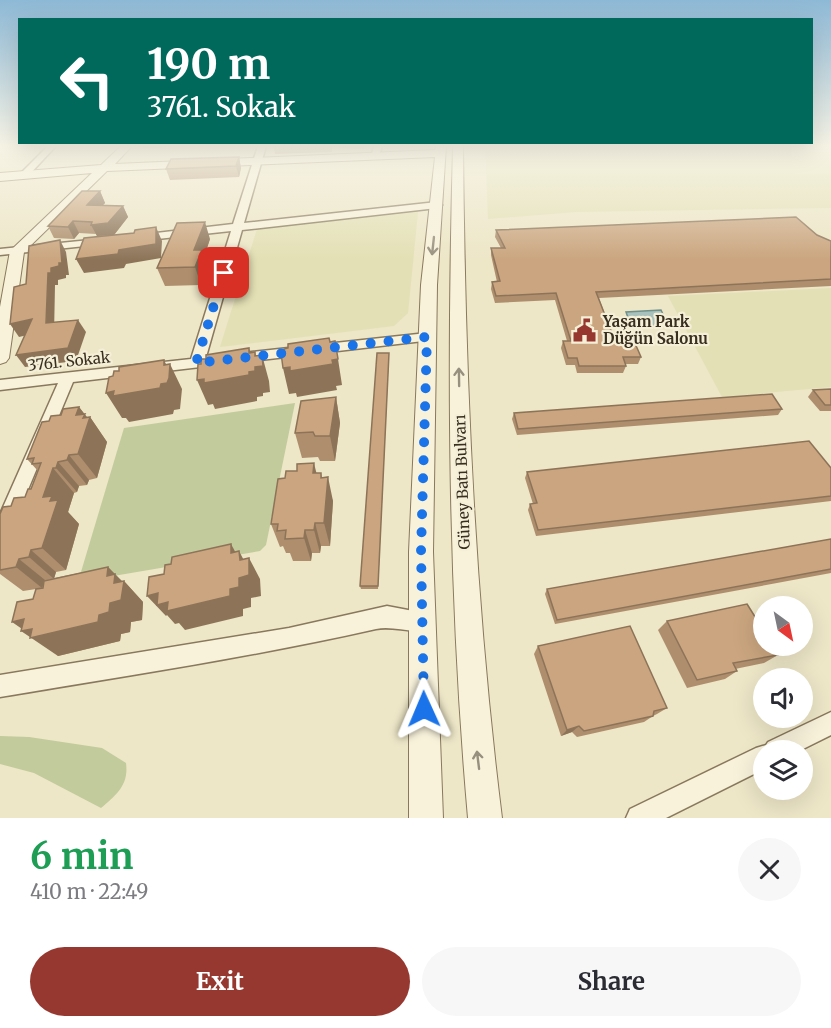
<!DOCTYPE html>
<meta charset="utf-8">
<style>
:root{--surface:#fff;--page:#f7f7f7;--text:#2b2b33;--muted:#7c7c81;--accent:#96382f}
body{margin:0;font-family:Merriweather,serif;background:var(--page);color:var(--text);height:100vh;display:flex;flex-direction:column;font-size:22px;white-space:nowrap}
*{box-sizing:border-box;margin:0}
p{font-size:20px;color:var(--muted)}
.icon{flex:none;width:33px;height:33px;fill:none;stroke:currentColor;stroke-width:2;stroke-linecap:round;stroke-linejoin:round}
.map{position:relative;height:818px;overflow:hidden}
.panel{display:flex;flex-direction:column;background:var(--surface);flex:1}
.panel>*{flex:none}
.guide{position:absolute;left:18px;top:18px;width:795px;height:126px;border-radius:0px;box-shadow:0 6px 24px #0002;background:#00695c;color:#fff;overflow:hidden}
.needle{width:39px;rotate:147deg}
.buttons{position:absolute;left:753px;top:596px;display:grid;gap:12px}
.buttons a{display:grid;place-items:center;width:60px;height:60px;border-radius:50%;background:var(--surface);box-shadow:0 6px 24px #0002;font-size:30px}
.pin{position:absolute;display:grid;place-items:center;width:51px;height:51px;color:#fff;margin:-26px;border-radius:12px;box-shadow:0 3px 9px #0006}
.me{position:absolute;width:66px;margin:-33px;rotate:359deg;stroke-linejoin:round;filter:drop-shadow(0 0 4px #0008)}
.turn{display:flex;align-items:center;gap:21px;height:126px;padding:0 30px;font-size:27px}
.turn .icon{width:78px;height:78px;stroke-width:2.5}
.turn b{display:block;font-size:42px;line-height:51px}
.round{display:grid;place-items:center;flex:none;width:63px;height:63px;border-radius:32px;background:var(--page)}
.head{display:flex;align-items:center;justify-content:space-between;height:102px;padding:0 30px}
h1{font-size:36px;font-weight:700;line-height:45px;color:#1e9e55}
.cta{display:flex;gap:12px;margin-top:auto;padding:12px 30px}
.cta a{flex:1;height:69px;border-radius:36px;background:var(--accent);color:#fff;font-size:24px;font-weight:700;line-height:69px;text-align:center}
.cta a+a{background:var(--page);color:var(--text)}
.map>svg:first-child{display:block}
.farmland{fill:#e3e0b5}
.green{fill:#c1cb9b}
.water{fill:#a8c1bc;stroke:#6f908b;stroke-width:1.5}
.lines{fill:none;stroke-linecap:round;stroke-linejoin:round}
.minor-casing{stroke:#89785d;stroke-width:3}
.tertiary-casing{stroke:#89785d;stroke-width:2}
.minor{fill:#f8f2db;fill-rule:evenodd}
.tertiary{fill:#f8f2db;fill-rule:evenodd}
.wall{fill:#ae8e6d}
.shaded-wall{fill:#8d7459}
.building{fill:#caa57f;stroke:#8d7459;stroke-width:1.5}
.oneway{stroke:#98907e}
.route{stroke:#1a73e8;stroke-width:10;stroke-dasharray:0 18}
.labels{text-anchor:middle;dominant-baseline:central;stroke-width:4.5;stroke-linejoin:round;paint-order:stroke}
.poi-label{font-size:15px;font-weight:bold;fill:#392f20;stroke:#f5efd7;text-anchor:start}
.street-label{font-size:15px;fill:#392f20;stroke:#f5efd7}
</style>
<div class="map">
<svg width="831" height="818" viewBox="0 0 831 818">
<rect width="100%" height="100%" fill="#ede6c7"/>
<g class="farmland">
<polygon points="485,146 831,146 831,208 577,212 488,219"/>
<polygon points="418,212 408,313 394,326 220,347 257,229"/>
<polygon points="831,288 831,387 722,397 668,296"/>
</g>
<g class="green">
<polygon points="295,403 266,545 260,551 78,582 124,428"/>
<path d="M0 736 29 737 102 748 126 763C129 785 116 795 101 808L34 773 0 764Z"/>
</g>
<polygon class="water" points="661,310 668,325 631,326 626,312"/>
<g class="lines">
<defs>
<g id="minor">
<polygon points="48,146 56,146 27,177 21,177 21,173"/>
<polygon points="258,146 266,146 244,223 437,202 442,205 437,208 242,230 206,357 427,333 434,337 432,340 73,382 9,535 6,541 0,543 0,514 58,383 0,390 0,380 191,359 231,231 139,241 134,238 139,235 233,224"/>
<polygon points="374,146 382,146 379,156 372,154"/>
<polygon points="100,239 105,242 104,244 0,255 0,249"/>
<path d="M387 606 429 614 432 621 429 628C413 635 394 625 376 629 252 657 126 676 0 697V675L289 628Z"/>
<polygon points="831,712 831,735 801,750 764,750 764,769 666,818 626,818 630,809 756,748 766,745 768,742"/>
</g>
<g id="tertiary">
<polygon points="121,146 132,146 115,164 435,150 436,146 446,146 437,285 433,552 443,818 409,818 409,552 421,285 435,157 107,171 24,252 9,358 6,362 0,364 0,307 10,251 92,173 0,181 0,173 101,165"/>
<path d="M453 146H463C465 371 474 595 502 818H468C448 594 447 371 453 146Z"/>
</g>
</defs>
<use href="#minor" class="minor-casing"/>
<use href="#tertiary" class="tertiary-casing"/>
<use href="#minor" class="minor"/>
<use href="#tertiary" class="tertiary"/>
</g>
<g class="wall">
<polygon points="142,146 164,146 162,148 143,148"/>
<polygon points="273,146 332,146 332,152 275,154"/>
<polygon points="339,146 365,146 363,149 339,148"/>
<polygon points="239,157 241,168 239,177 170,180 166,169"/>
<polygon points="100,191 105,203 103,205 123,206 128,217 114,235 97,236 96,234 79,233 74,239 54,238 48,226"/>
<polygon points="496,230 817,235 831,241 831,286 599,298 615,341 641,357 638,364 626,364 626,366 623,373 577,373 575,365 566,365 561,348 563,341 567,341 555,300 495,303 491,289 492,282 497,282 491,255 491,248 501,248 495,237"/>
<polygon points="210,239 204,257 208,267 201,285 165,286 157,268"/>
<polygon points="389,356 378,589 361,589 360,586"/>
<polygon points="831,389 831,411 820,411 808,397 813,390"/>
<polygon points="336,397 340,423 335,461 320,461 318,457 302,458 295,433"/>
<polygon points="79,407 87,417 90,417 107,442 97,478 89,480 87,485 79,486 77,492 74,493 68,512 79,524 66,570 56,572 54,578 108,567 122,582 124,581 143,602 142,620 131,622 130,632 121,634 120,641 58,656 33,599 36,589 23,591 0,574 0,514 25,497 31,489 38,471 27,459 49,421 61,415"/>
<polygon points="782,409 778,415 517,435 512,419 514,413"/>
<polygon points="831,468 831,501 536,536 528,510 530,504 533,504 525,478 527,472"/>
<polygon points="316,473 322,478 333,501 330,546 321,546 320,553 312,553 311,561 293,561 290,553 286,553 283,546 280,547 271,524 285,478"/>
<polygon points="831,539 831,573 555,624 545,594 547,589"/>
<polygon points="667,621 778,655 764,663 735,669 737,671 725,679 687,688 658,630"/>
<polygon points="538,646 667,708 657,714 653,716 644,722 577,737 572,732 561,736 534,654"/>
</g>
<g class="shaded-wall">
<polygon points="239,157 241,168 239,177 236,166"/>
<polygon points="100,191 105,203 93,216 87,205"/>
<polygon points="123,206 128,217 114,235 97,236 91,225"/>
<polygon points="73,221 79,233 74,239 68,227"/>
<polygon points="205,222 210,239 204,257 208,267 201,285 195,267 194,250"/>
<polygon points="156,227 162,241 161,258 126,264 124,268 84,273 76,259 119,250"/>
<polygon points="60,240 66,252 69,275 66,275 66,278 58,280 58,285 55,285 54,335 46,323 48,273 51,268"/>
<polygon points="32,319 40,332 19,337 10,324"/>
<polygon points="78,320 86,332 76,361 25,367 16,355"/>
<polygon points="249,348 255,368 255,352 259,366 262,355 269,381 270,392 263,393 263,396 257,397 257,401 215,409 213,404 208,405 197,380 249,353"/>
<polygon points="338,359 342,385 336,386 337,390 297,397 296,393 289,394 283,368"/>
<polygon points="164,360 169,370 170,364 182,389 180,409 174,410 173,414 129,422 126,418 122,418 106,393 164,365"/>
<polygon points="336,397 340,423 335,461 330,436"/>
<polygon points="79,407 89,420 90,417 107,442 97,478 78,454 76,415"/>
<polygon points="69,455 89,480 87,485 67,460"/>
<polygon points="58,462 79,486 77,492 56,468"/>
<polygon points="314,463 320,488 313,473"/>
<polygon points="53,468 74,493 68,512 79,524 66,570 42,548 43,497"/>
<polygon points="321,473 326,494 328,477 333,501 330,546 324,523"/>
<polygon points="315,523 321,546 320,553 314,530"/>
<polygon points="305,530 312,553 311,561 304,538"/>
<polygon points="231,544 243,566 231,553"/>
<polygon points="31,550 56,572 54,579 29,557"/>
<polygon points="239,551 249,570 249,558 260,579 261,596 251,598 251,607 243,609 243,616 185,630 179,623 175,624 167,615 166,616 147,596 158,593 230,589 240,560"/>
<polygon points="19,559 45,580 42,588 16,567"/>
<polygon points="108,567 124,583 124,581 143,602 142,620 131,622 130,632 121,634 120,641 58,656 21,631 25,631 12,622 107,576"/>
<polygon points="579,726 572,732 561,736 567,730"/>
</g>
<g class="building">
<polygon points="239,157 236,166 166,169 171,159"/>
<polygon points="82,191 100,191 87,205 123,206 108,223 91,225 92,222 73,221 68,227 48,226"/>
<polygon points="796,217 817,235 831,241 831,279 596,292 615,341 634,341 641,357 623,357 626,366 579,366 577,358 568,358 563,341 571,341 556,293 496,296 492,282 500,281 491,248 505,248 496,230"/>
<polygon points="205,222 194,250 202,250 195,267 157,268 177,223"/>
<polygon points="156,227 156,244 119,250 118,254 76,259 84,238 134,233 135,230"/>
<polygon points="60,240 62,263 59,263 59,266 51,268 51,273 48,273 46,323 78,320 68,348 16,355 32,319 10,324 14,287 26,284 29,246"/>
<polygon points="329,338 330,342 335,341 338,359 332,360 333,364 290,371 290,367 283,368 281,353 284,353 284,349 288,348 288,344"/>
<polygon points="249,348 249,353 255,352 255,356 262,355 263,366 255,367 255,371 249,372 249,375 204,383 204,379 197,380 198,364 201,364 201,359 206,359 206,355"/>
<polygon points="377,353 389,353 378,586 360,586"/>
<polygon points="164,360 164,365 170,364 169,378 167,383 161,384 160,388 113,396 114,391 106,393 109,377 113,376 114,371 119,371 119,367"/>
<polygon points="831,389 831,405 825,405 813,390"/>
<polygon points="772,394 782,409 518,429 514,413"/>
<polygon points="336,397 330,436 315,436 313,432 295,433 301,401"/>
<polygon points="79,407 76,415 85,414 83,418 90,417 78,454 69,455 67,460 58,462 56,468 53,468 43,497 52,496 50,501 58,500 42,548 31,550 29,557 19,559 16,567 0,570 0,514 3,507 11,506 14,498 25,497 28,489 31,489 41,463 32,464 34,458 27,459 42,422 49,421 51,416 61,415 63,409"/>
<polygon points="809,441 831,468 831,496 538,530 530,504 537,503 527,472"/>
<polygon points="314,463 313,473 321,473 321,478 328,477 324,523 315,523 314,530 305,530 304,538 285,539 286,530 277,531 278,524 271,524 278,479 285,478 286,471 297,471 297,464"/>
<polygon points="831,539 831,569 557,620 547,589"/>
<polygon points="231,544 231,553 239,551 240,560 249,558 249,575 239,578 239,587 230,589 230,596 167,611 168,602 157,605 158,593 147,596 149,577 164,574 165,565 171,564 172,557"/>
<polygon points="108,567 107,576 115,574 114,583 124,581 121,600 110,603 109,612 99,615 98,622 30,638 32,629 21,631 24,619 12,622 17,602 33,599 36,589 43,588 44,581"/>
<polygon points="747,604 764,631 764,645 772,645 778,655 733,663 737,671 697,680 667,621"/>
<polygon points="630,626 667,708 654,711 653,716 584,731 579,726 567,730 538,646"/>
</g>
<defs><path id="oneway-shaft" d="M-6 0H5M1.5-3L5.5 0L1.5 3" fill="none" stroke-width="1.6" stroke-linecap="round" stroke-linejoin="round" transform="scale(1.5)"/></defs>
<g class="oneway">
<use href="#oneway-shaft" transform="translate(433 246) rotate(96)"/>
<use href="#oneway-shaft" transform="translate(459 377) rotate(-91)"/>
<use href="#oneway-shaft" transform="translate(478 760) rotate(-97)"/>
</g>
<linearGradient id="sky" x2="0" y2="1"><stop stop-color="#8eb9d6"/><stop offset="0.56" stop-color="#f7f4e6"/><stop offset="1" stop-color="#f7f4e6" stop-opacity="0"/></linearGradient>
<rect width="831" height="260" fill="url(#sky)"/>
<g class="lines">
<polyline class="route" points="224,273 196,363 427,337 421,552 424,709"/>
</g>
<defs>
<symbol id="civic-bare" viewBox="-9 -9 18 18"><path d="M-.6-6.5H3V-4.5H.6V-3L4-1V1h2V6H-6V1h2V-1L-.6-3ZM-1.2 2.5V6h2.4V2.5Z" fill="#96382f" stroke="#f5efd7" stroke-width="2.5" paint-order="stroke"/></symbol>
</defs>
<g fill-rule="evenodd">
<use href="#civic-bare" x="568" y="314" width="33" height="33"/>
</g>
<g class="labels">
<g class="poi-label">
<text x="603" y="321">Yaşam Park<tspan x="603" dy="17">Düğün Salonu</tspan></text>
</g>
<g class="street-label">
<text transform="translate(69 361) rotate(-6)">3761. Sokak</text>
<text transform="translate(462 482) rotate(-92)">Güney Batı Bulvarı</text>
</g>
</g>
</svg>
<div class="buttons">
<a><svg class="needle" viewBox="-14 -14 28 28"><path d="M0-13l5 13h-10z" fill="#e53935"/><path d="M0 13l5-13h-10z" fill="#7c7c81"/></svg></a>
<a><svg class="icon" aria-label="sound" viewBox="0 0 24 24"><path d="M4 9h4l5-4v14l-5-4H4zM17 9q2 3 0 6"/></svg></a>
<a><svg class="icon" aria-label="layers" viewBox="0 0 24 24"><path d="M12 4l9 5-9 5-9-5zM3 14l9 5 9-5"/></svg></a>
</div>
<div class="pin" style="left:224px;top:273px;background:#d93025"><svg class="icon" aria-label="arrive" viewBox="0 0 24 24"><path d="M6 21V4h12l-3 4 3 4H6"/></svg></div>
<svg class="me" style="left:424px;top:709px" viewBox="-20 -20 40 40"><path d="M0-17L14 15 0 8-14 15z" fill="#1a73e8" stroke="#fff" stroke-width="4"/></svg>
<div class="guide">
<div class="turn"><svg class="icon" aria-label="left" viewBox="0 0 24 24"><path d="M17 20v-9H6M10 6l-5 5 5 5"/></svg><div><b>190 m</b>3761. Sokak</div></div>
</div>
</div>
<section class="panel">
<div class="head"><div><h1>6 min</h1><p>410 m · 22:49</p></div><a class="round"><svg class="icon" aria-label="close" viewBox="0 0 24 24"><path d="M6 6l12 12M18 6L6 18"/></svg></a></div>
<div class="cta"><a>Exit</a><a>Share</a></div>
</section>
